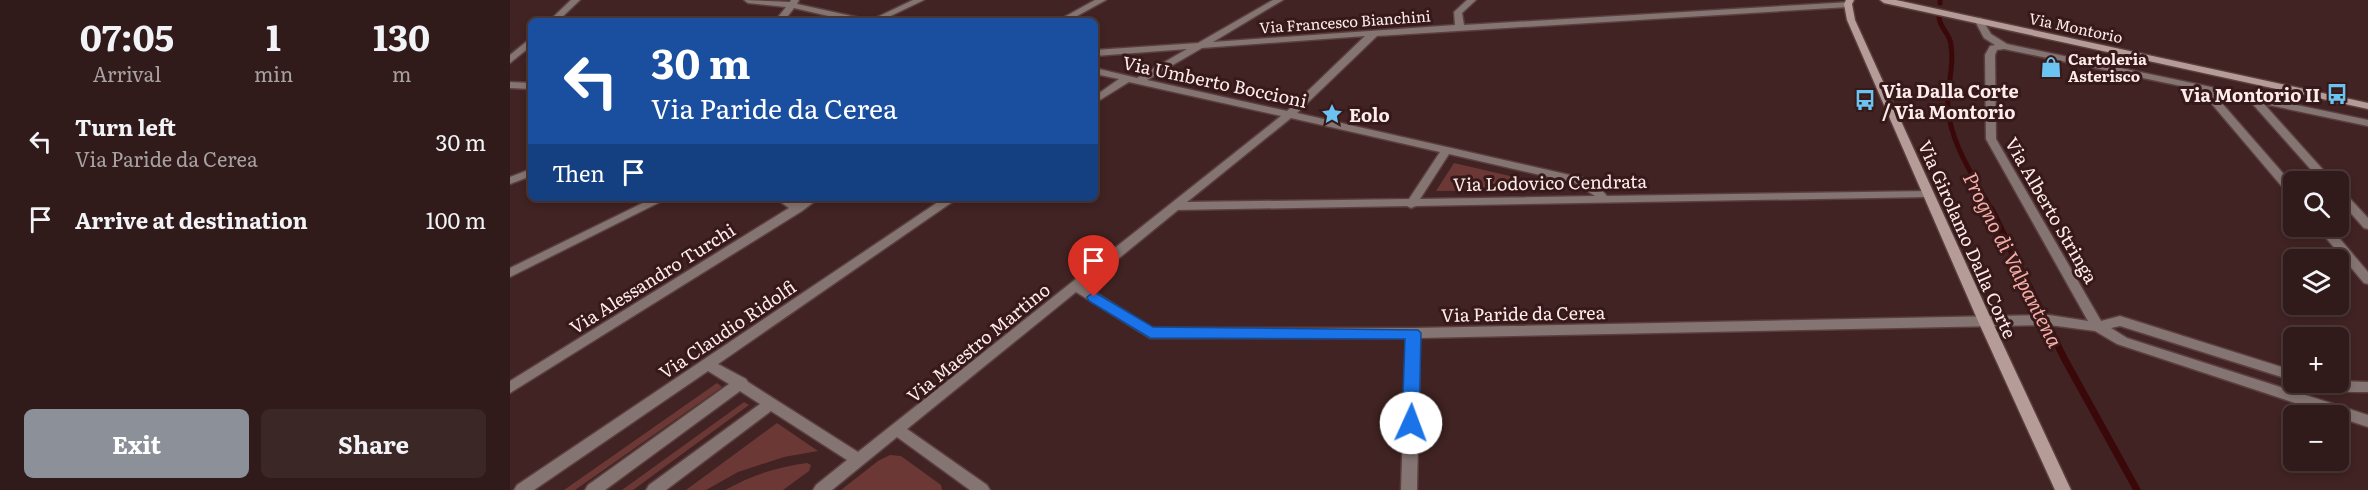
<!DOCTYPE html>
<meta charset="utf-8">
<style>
:root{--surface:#301a1a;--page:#3c2727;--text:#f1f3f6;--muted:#a8a1a2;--line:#4b3839;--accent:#8c9099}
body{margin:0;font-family:Literata,serif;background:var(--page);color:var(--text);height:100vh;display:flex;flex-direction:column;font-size:22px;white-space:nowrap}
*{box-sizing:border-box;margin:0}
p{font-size:20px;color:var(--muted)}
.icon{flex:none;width:33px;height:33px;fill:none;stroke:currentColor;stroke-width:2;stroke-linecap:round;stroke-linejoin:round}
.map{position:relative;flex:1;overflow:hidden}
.drawer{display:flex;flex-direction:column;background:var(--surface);width:510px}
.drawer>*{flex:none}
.top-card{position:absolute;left:18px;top:18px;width:570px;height:183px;border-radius:9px;box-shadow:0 3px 9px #0003,0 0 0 2px var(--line);background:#1a4fa0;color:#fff;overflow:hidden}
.tools{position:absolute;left:1773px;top:171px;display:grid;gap:12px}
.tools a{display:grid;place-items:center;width:66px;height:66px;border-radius:9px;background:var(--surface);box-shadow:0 3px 9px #0003,0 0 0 2px var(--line);font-size:30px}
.pin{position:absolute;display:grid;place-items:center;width:51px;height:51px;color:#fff;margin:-62px -26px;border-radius:50% 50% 50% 0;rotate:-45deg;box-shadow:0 0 6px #0007}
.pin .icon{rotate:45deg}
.me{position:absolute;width:66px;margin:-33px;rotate:2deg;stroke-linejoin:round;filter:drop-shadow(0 0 4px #0008)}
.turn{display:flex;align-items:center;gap:21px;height:126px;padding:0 24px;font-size:27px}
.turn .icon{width:78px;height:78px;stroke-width:2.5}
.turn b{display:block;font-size:42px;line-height:51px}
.then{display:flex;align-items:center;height:57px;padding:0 24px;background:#0003;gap:12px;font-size:22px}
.eta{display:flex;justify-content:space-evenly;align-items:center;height:102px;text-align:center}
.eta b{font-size:36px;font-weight:700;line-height:42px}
.button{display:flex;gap:12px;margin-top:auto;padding:12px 24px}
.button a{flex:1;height:69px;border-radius:9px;background:var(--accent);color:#fff;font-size:24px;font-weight:700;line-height:69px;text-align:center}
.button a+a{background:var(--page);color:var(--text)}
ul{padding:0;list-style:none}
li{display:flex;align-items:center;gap:18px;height:78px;padding:0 24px}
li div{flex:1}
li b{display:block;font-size:22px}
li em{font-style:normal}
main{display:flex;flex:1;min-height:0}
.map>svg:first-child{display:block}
.green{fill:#6c3836}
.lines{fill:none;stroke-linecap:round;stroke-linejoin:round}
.stream-far1{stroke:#3b080a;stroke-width:5}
.stream{stroke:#3b080a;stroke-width:7}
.street-casing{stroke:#5a3f3e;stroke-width:3}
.secondary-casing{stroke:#5a3f3e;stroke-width:3}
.street{fill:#847472;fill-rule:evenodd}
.secondary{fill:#b59c99;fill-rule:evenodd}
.route{fill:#1a73e8;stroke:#114b97;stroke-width:1.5}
.labels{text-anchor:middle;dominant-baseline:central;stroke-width:6;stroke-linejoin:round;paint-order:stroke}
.far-street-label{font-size:15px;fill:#fdeceb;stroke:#361918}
.far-poi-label{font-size:15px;font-weight:bold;fill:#fdeceb;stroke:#361918;text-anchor:start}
.street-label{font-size:18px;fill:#fdeceb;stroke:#361918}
.poi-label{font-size:18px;font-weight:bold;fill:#fdeceb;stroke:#361918;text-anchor:start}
.water-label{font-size:20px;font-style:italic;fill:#f6aca7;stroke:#361918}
</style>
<main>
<section class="drawer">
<div class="eta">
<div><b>07:05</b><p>Arrival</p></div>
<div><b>1</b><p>min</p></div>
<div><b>130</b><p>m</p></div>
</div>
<ul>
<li><svg class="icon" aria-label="left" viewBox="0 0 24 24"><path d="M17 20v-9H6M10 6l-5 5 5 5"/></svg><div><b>Turn left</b><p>Via Paride da Cerea</p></div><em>30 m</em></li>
<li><svg class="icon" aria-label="arrive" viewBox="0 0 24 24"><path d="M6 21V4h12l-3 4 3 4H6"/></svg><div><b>Arrive at destination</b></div><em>100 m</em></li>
</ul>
<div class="button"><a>Exit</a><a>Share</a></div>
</section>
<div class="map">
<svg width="1858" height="490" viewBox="0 0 1858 490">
<rect width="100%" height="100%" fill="#402322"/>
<g class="green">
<polygon points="944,163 1047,187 1047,190 926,191"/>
<polygon points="207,383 212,387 65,490 54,490"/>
<polygon points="234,402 239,405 123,490 112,490"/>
<polygon points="267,423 308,451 274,457 228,472 196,490 176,490"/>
<polygon points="380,455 391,456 431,485 432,490 331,490 368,461"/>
<path d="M297 463 301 465 299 471 273 490H215C242 475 267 467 297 463Z"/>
</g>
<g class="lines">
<g class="stream-far1">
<polyline points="1430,0 1430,3"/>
<path d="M1429 16C1429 28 1440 33 1441 45 1445 67 1436 88 1438 109 1441 145 1466 180 1482 211"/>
</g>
<polyline class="stream" points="1481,209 1554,358 1627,490"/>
<defs>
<g id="street">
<polygon points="61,0 70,0 48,21 39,21"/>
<polygon points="234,0 280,2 281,0 289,0 287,4 355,19 356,21 340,21 284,8 274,21 265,21 276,7 238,3"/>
<polygon points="403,0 414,0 370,21 359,21"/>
<polygon points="585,0 596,0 558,21 547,21"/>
<path d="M763 0H773L703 42 945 25 944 12 957 0H966L952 13 954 25 1341 2V6L1338 7 867 36 787 113 1073 178 1089 187 1097 196 1418 191 1424 194 1418 197 906 206 901 208 897 206 668 210 575 286 642 328H903L1539 315 1578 321 1476 139 1475 55 1480 46 1485 45 1474 38 1465 21 1469 18 1472 19 1481 34 1497 44 1858 120V126L1754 104 1824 182H1812L1740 101 1703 93 1784 186V197L1780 196 1690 90 1494 49 1487 50 1485 55 1486 139 1591 321 1610 316 1784 371V381L1610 326 1601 328 1617 338 1858 415V427L1607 344 1585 331 1539 325 910 338 907 490H891L896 338H640L566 292 397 429 477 485 480 490H460L387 437 322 490H303L306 485 337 460 261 411 156 490H136L139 485 250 404 230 391 95 490H75L78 485 219 384 198 371 24 490H4L7 485 434 198H448L208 364 236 379 238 382 348 452 771 116 619 82 585 103V96L609 79 585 74V68L627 78 677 49 585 56V50L688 43ZM855 36 777 111 637 80 692 48ZM781 118 930 152 899 199 677 202ZM939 154 1065 183 1085 196 910 199Z"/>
<polygon points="21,38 21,46 0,63 0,55"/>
<polygon points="0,82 21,83 21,89 0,88"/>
<polygon points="21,169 21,176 0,184 0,177"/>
<polygon points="1828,189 1832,190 1858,218 1858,229 1854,228 1828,199"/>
<polygon points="143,198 158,198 0,277 0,268"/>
<polygon points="265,198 279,198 287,203 295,198 309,198 292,211 0,393 0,381 279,208"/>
<polygon points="1806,226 1819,226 1858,272 1858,284 1854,283"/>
<path d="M1828 381 1858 382V392C1838 392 1818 392 1799 386L1797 382Z"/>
</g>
<g id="secondary">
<polygon points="1336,0 1344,0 1342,4 1345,20 1482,321 1561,490 1545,490 1468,321 1337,20 1334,4"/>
<polygon points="1370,0 1386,0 1858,103 1858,109 1374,3"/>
</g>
</defs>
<use href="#street" class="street-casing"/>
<use href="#secondary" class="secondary-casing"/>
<use href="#street" class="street"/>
<use href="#secondary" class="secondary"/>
</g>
<polygon class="route" points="584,292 643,327 908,330 911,333 909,423 906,427 901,429 895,427 892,423 895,339 640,338 579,301 577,297"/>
<defs>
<symbol id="shop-bare" viewBox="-9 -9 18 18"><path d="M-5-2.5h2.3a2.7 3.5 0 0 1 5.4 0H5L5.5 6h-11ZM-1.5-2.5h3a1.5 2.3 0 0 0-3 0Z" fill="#6bc3f2" stroke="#361918" stroke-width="2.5" paint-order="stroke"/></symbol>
<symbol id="bus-bare" viewBox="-9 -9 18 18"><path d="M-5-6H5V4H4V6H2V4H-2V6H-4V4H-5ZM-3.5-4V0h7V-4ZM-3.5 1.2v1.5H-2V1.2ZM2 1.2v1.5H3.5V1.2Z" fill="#6bc3f2" stroke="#361918" stroke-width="2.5" paint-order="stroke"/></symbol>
<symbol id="sight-bare" viewBox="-9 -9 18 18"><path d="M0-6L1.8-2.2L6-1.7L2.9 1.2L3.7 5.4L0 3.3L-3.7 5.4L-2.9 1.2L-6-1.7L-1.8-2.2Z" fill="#6bc3f2" stroke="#361918" stroke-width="2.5" paint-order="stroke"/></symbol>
</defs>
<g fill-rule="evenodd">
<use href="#shop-bare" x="1526" y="52" width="30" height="30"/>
<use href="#bus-bare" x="1812" y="79" width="30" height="30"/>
<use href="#bus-bare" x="1340" y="85" width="30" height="30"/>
<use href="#sight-bare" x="807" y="99" width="30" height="30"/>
</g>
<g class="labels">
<g class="far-street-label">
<text transform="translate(835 21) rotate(-4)">Via Francesco Bianchini</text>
<text transform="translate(1566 27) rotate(12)">Via Montorio</text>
</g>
<g class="far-poi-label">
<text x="1558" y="58">Cartoleria<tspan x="1558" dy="17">Asterisco</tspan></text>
</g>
<g class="street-label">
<text transform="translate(705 81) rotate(12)">Via Umberto Boccioni</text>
<text transform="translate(1040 182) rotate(-1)">Via Lodovico Cendrata</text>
<text transform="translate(1542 210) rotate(60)">Via Alberto Stringa</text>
<text transform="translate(1458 239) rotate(66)">Via Girolamo Dalla Corte</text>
<text transform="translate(142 278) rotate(-32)">Via Alessandro Turchi</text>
<text transform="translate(1013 313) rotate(-1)">Via Paride da Cerea</text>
<text transform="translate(217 329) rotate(-34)">Via Claudio Ridolfi</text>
<text transform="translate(468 342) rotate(-39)">Via Maestro Martino</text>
</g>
<g class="poi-label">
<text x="1372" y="90">Via Dalla Corte<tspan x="1372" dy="21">/ Via Montorio</tspan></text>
<text x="1810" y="94" text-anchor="end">Via Montorio II</text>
<text x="839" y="114">Eolo</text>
</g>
<g class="water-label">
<text transform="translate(1504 259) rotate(63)">Progno di Valpantena</text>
</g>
</g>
</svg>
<div class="tools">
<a><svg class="icon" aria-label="search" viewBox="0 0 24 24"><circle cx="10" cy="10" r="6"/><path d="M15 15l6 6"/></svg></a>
<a><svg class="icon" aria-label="layers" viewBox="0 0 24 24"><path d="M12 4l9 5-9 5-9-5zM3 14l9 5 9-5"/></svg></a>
<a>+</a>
<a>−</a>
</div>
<div class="pin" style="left:584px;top:297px;background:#d93025"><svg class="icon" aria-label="arrive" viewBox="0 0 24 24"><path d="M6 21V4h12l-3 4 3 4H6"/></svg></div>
<svg class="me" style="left:901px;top:423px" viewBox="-20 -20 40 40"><circle r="19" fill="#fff"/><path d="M0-13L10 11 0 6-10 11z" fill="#1a73e8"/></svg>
<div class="top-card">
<div class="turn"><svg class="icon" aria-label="left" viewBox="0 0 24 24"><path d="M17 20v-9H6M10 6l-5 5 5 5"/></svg><div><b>30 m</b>Via Paride da Cerea</div></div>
<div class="then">Then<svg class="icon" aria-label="arrive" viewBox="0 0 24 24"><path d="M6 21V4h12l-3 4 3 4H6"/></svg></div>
</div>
</div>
</main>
